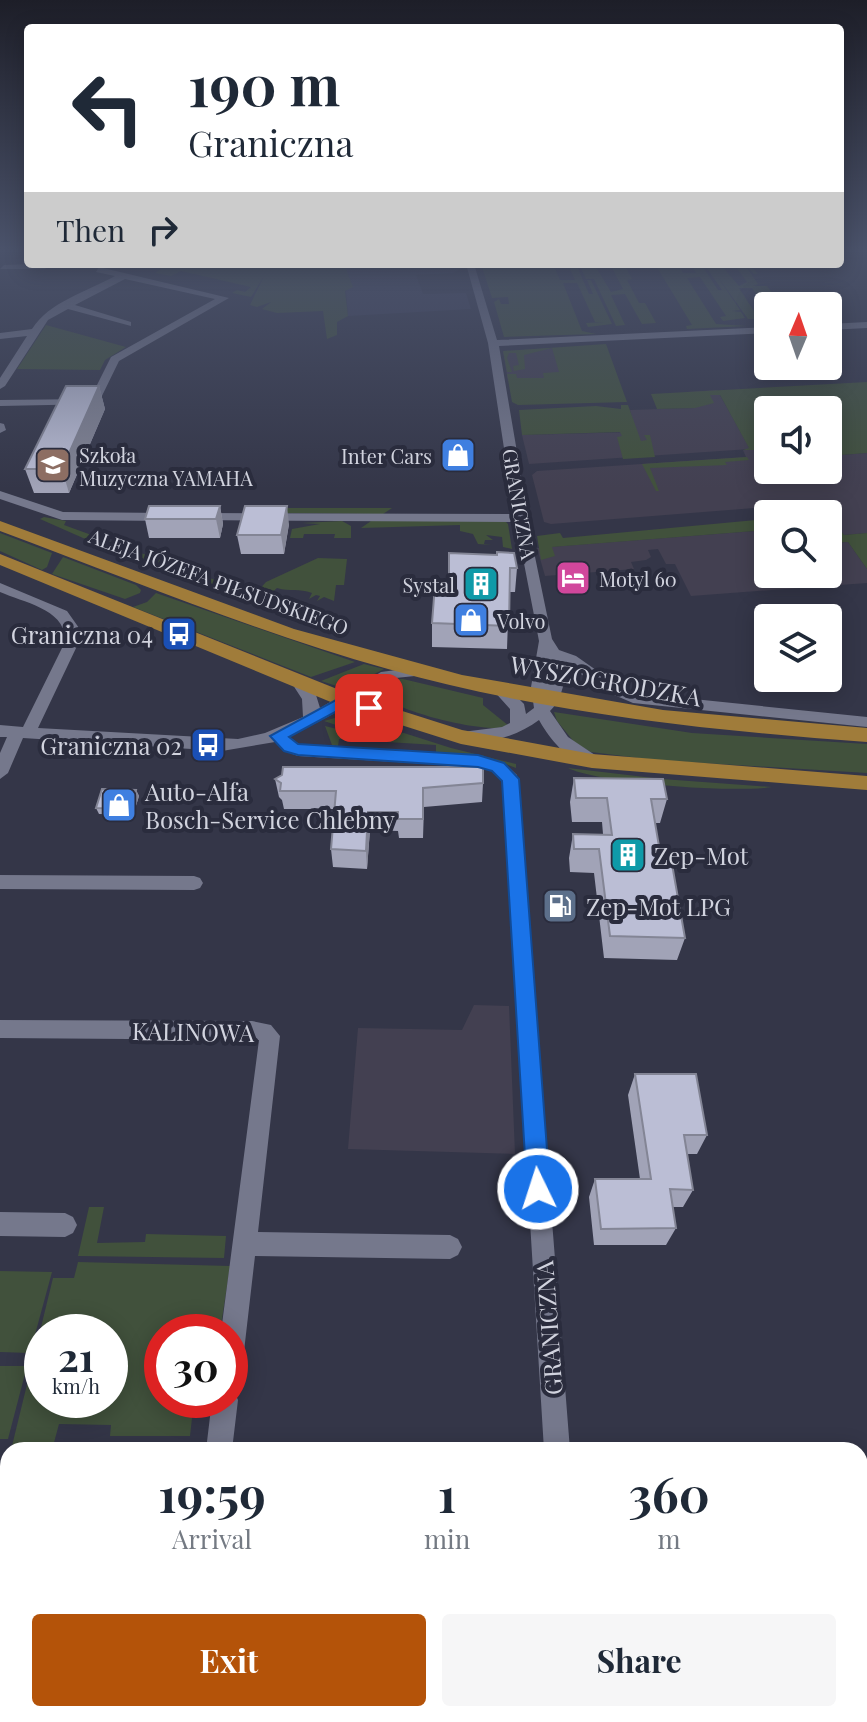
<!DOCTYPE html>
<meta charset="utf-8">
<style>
:root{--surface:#fff;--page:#f6f6f7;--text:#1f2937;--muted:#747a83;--accent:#b45309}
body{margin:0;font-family:"Playfair Display",serif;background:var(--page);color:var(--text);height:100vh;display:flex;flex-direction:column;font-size:30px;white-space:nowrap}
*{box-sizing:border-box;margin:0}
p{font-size:26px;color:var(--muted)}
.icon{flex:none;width:44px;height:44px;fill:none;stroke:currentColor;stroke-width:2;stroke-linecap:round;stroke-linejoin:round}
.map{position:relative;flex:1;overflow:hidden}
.details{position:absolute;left:0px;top:1442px;width:868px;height:280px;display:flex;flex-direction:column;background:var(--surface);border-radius:24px 24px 0 0;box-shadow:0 4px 20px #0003}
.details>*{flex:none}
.banner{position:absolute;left:24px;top:24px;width:820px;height:244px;border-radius:8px;box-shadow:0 4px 20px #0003;background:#fff;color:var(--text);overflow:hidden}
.needle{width:52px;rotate:2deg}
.tools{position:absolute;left:754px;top:292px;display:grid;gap:16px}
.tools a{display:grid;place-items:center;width:88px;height:88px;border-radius:8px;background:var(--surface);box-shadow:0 4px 20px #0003;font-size:40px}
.speed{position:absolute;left:24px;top:1314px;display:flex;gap:16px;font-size:40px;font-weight:700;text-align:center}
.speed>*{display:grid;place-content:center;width:104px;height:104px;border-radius:50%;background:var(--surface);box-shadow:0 4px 20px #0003;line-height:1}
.speed small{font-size:20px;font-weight:400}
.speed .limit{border:12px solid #d22;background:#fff;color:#111}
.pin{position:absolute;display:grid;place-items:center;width:68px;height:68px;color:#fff;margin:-34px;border-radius:16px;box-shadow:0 4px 12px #0006}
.me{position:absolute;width:88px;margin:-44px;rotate:356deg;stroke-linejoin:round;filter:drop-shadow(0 0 6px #0008)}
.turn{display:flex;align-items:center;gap:28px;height:168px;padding:0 32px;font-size:36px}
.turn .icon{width:104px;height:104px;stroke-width:2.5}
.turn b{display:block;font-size:56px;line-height:68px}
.then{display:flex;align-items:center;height:76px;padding:0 32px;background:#0003;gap:16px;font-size:30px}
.eta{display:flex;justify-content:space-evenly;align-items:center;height:136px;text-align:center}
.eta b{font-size:48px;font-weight:700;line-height:56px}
.cta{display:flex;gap:16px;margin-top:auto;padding:16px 32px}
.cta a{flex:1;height:92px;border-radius:8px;background:var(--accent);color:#fff;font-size:32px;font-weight:700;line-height:92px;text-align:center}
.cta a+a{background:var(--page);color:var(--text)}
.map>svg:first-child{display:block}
.built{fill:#3d3f57}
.industrial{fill:#434051}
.green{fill:#41513c;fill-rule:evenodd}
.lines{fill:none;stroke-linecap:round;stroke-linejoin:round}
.minor{fill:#75788c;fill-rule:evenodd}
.major{fill:#a07c3a;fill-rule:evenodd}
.wall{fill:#a1a3b7}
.shaded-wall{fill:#838595}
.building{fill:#bbbed5;stroke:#838595;stroke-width:2}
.route{fill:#1a73e8;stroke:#114b97;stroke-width:2}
.labels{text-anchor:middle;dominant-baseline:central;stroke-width:8;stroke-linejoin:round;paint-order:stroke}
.far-poi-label{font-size:20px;fill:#d1d3de;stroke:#2a2c3d;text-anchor:start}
.far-street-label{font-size:20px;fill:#d1d3de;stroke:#2a2c3d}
.poi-label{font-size:24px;fill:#d1d3de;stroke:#2a2c3d;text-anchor:start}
.street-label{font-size:24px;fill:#d1d3de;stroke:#2a2c3d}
</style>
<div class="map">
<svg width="867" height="1722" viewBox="0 0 867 1722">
<rect width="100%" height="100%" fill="#343648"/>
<polygon class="built" points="344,264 460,264 462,268 453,273 416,275 423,294 466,293 471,309 348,316"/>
<g class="industrial">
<polygon points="555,348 566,379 508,381 503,351"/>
<polygon points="717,390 750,449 529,464 522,435 636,432 630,410 694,408 687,392"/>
<polygon points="743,450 768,450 768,470 828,470 828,456 867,453 867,533 844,535 837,526 828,526 828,514 786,514 780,506 551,524 544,522 532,475 537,471 746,457"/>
<polygon points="768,530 768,574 828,574 828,543 848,542 867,569 867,583 691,596 675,564 666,564 658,549 648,550 651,557 646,560 631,562 634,569 545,576 537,548"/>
<polygon points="474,1005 509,1006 515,1154 348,1149 358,1028 462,1030"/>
</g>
<g class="green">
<polygon points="143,264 344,264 353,287 345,291 348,316 337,322 337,335 327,339 323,311 277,313 262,309 271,302 257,307 250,305 264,276 251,297 232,293 237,290 245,292 251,287 181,271 171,276 155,273 161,269"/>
<polygon points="481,264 553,264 560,280 575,280 568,264 576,264 589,294 593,294 587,280 591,280 612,324 588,327 586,323 604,322 595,322 577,283 563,283 582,331 596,334 504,337 494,302 499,299 501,304 509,304 508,297 492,298"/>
<polygon points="579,264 594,264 611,292 623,289 610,264 624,264 632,279 627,280 639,303 645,303 656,323 642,324 625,294 611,295 625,325 616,326 594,279 586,279"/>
<polygon points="655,264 677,264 683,273 696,273 691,264 701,264 718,290 722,290 704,264 720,264 739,286 747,282 734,264 749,264 758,274 754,274 745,265 758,284 753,286 767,286 782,306 768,306 768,311 752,288 739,288 759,319 748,319 715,273 740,310 732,311 741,312 745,318 723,321 720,317 726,316 700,277 687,278 716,324 747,326 687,329 686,326 692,325"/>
<polygon points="46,325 126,347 105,360 100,370 17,369"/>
<polygon points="606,344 627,402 518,405 512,402 507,374 516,374 517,378 544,378 543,373 559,372 552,348 524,355 525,369 514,371 513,366 519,365 516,353 509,353 507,358 512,372 507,372 503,351"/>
<polygon points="867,382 867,453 828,456 828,410 768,410 768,450 743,450 749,448 720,395 710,395 714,403 695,408 657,409 651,394"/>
<polygon points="621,405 628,405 641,441 647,440 644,435 650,435 655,457 623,459 617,437 622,436 620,432 522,435 519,410 596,406 621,409"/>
<polygon points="747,457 749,460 725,462 727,465 650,468 659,491 656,491 642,464"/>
<polygon points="279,508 392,508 383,514 280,513"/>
<polygon points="44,517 66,521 64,525 248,592 249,598 247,600 108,549 40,519"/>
<polygon points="768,519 768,530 552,547 555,556 541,560 537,536 560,533 563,538"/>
<polygon points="342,521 351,526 351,538 334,538 335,534 304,534 303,538 290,538 292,529 320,524 302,523"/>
<polygon points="371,521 505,521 508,524 512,549 503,547 502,537 486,535 493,540 485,540 484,544 492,545 478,544 473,534 460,531 460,525 361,528"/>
<polygon points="828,526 837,526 844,535 867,533 867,569 848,542 828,543"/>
<polygon points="0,533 52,553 47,567 42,570 0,551"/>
<polygon points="63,557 136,585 141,590 140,593 125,599 52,574"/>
<path d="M318 558 347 559 344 585H336L334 601 324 597 317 601 320 596 316 595 309 599 312 593C299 588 290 592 277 588L269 595 258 591 266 582Z"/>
<polygon points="156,593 355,662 311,677 133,607 147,602"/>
<polygon points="364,664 384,669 346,689 321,681"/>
<path d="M403 679 483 698V705L509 726C488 735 394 711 379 694 379 681 391 679 403 679Z"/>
<polygon points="554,712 692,733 867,744 867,773 655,760 591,752 575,743 557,721"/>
<polygon points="349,714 402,730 351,730 324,721"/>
<polygon points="325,726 357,734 404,733 451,748 516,764 516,768 482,755 436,753 436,745 339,739 338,746 332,745"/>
<path d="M568 768 662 779 772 787C735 793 601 784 568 768Z"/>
<polygon points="89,1207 104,1207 97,1243 145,1242 146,1234 226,1236 224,1258 78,1256"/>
<path d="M78 1262 230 1266 220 1332H162V1400H194L190 1436H110L111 1425 59 1424 52 1450H11L53 1278H74ZM42 1332H110V1400H42Z"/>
<polygon points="0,1271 52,1272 30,1353 0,1352"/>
<polygon points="0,1366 27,1366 8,1439 0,1439"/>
</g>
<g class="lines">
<g class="minor">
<polygon points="31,264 49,266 45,269 0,269 4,265"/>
<path d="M466 264H474L497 340 768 327V333L499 346 534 552 552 639 559 650 576 656 616 684 635 693 867 717V727L633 703 605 691 564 662C567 677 562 700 550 711L568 737 598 757 600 761 598 765C574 771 549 738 539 720 519 735 488 746 462 740L460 736 462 732 502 727 510 723V709L492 689 495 685H505L524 704 526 714 534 708 531 687 539 641 516 522 193 520V514L198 513 514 514 488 343Z"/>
<path d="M99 267 229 298 119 361 98 404 0 406V400L90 399 111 357 215 299 125 279 75 305 131 322V326L68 309 48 320 5 386 0 389V378L27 336 0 339V333L32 329C49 302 86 292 115 276L96 272Z"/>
<polygon points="867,322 867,328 828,330 828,324"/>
<polygon points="0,423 4,424 6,430 0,433"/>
<polygon points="0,491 63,512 168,513 174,517 168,521 62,520 0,499"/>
<path d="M0 583 67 611 79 628 77 646 38 728 238 739 265 733 303 717 302 699 291 682 294 678H304L316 695 320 708 381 672 419 667 427 672 424 675 396 678 383 683 333 714 289 737 299 744 478 755 504 763 517 775 570 1450H544L503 781 492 771 478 767 298 756 284 751 275 742 222 751 23 738 8 773 0 779V753L7 737H0V725L23 727 63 646C73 611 25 603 0 592Z"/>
<polygon points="0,875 194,876 200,878 203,883 200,888 194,890 0,889"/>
<polygon points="0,1020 252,1021 271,1025 280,1036 258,1232 450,1235 458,1239 462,1247 458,1255 450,1259 255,1256 243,1360 239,1369 230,1373 230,1332 221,1332 259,1040 0,1038"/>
<polygon points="0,1212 65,1213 73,1217 77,1225 73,1233 65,1237 0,1236"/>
<polygon points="230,1389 234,1391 238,1400 232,1450 206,1450 212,1400 230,1400"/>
<polygon points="0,1638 8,1639 8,1669 0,1668"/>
<polygon points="288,1714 353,1714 357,1722 291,1722"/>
<polygon points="560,1714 590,1714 592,1722 560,1722"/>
</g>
<g class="major">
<path d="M0 521 294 629 462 675 663 710 867 728V742C706 730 544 713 388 669 256 632 129 579 0 531Z"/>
<polygon points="0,554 352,695 462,730 592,754 867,776 867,790 592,768 461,744 338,705 0,565"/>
</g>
</g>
<g class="wall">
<polygon points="99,386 105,409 69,493 34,493 25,469"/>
<polygon points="220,506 223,524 220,538 149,538 145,519"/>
<polygon points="289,524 284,554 241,554 237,535"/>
<polygon points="449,553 517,568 515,592 509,592 507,649 432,647 432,623 449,585"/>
<polygon points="574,778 667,799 660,823 655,823 662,864 685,938 677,960 604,958 594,873 570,872 569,858 573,834 603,834 602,822 572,822 570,802"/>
<polygon points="275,779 483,783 482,802 424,807 423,838 399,838 398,831 370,830 367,869 333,867 331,849 334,809 284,809 282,800 279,797"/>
<polygon points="136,790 139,796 133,815 99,814 96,808"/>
<polygon points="635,1074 707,1135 697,1154 687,1154 693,1190 683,1207 673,1207 676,1228 666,1245 594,1245 589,1197 595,1179 640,1179 628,1095"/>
</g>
<g class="shaded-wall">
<polygon points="99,386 105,409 69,493 62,469"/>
<polygon points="220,506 223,524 220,538 216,519"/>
<polygon points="287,506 289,524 284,554 281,535"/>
<polygon points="136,790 139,796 133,815 131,809"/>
<polygon points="368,812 370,830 367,869 366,851"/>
</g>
<g class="building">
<polygon points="66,386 99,386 62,469 25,469"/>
<polygon points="149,506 220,506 216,519 145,519"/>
<polygon points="245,506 287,506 281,535 237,535"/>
<polygon points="497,552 514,553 517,568 510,568 509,626 432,623 435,585 449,585 449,553 497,555"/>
<polygon points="283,767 483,767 483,783 423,788 423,819 398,819 398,812 368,812 366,851 331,849 336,791 280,791 281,783 275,779 282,775"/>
<polygon points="574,778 663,779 667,799 651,799 662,864 672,864 685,938 610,936 599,849 574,849 573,834 612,835 607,798 576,798"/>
<polygon points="102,789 136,790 131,809 96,808"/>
<polygon points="635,1074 696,1074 707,1135 684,1135 693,1190 670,1189 676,1228 601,1229 595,1179 651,1179"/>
</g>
<linearGradient id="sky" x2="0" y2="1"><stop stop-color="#1d1e28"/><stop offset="0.51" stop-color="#4a526a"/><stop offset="1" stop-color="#4a526a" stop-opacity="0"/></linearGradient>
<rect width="867" height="489" fill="url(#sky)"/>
<polygon class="route" points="345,695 374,705 377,708 369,714 346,706 289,737 298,744 478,755 504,763 519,779 550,1189 547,1197 538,1200 530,1197 527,1189 502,781 492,771 478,767 298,755 284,751 270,736"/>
<defs>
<symbol id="shop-square" viewBox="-11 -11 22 22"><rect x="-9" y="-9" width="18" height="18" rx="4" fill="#3f7fe0" stroke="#2a2c3d"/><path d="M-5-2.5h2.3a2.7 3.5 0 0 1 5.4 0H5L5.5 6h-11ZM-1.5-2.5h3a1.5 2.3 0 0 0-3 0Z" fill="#fff"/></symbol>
<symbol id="school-square" viewBox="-11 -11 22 22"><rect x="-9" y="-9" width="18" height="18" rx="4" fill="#8d6e63" stroke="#2a2c3d"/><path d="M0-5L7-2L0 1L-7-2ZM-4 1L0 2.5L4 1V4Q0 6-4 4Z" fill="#fff"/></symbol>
<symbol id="hotel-square" viewBox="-11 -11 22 22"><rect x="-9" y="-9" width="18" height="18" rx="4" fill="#d1479c" stroke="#2a2c3d"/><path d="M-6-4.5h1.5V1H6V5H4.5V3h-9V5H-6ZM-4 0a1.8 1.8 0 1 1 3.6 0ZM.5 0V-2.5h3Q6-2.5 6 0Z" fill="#fff"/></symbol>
<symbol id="building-square" viewBox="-11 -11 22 22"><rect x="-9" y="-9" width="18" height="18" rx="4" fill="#0f9aa8" stroke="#2a2c3d"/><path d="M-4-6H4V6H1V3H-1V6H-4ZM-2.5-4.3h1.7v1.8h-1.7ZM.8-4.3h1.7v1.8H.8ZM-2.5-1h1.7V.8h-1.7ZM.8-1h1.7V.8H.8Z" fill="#fff"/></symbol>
<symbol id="bus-square" viewBox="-11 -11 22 22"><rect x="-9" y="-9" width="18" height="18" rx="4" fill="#1a4fb4" stroke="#2a2c3d"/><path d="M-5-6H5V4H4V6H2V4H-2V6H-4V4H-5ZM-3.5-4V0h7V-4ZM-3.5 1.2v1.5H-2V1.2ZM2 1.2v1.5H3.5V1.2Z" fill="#fff"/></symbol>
<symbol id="fuel-square" viewBox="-11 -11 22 22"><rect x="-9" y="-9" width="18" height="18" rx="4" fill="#5c6f8a" stroke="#2a2c3d"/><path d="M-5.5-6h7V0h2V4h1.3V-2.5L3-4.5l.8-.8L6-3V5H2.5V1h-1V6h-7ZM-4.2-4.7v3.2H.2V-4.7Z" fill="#fff"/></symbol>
</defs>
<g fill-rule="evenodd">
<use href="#shop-square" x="438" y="435" width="40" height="40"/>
<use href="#school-square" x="33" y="445" width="40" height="40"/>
<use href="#hotel-square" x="553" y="558" width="40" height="40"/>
<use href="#building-square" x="461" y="564" width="40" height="40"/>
<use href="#shop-square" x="451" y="600" width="40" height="40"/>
<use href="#bus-square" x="159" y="614" width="40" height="40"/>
<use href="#bus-square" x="188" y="725" width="40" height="40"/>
<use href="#shop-square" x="99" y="785" width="40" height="40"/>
<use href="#building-square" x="608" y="835" width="40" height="40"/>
<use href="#fuel-square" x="540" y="886" width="40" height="40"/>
</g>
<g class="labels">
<g class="far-poi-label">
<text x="79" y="454">Szkoła<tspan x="79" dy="23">Muzyczna YAMAHA</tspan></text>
<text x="432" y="455" text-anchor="end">Inter Cars</text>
<text x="599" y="578">Motyl 60</text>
<text x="455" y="584" text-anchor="end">Systal</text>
<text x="497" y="620">Volvo</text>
</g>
<g class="far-street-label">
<text transform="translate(520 504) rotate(80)">GRANICZNA</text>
<text transform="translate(219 581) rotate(20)">ALEJA JÓZEFA PIŁSUDSKIEGO</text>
</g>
<g class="poi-label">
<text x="153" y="634" text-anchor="end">Graniczna 04</text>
<text x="182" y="745" text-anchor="end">Graniczna 02</text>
<text x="145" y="791">Auto-Alfa<tspan x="145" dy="28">Bosch-Service Chlebny</tspan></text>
<text x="654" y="855">Zep-Mot</text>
<text x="586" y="906">Zep-Mot LPG</text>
</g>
<g class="street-label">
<text transform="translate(606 680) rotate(10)">WYSZOGRODZKA</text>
<text transform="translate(193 1031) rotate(1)">KALINOWA</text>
<text transform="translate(548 1328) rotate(-94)">GRANICZNA</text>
</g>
</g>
</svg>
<div class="tools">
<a><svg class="needle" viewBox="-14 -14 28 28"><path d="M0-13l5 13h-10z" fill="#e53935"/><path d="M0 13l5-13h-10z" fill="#747a83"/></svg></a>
<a><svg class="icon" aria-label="sound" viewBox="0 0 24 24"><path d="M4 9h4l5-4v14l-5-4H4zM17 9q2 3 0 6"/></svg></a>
<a><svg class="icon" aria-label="search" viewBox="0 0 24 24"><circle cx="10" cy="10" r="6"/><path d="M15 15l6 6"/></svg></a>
<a><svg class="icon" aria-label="layers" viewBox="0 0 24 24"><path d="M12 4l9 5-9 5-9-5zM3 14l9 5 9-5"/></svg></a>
</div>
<div class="speed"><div>21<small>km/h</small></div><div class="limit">30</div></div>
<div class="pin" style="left:369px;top:708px;background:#d93025"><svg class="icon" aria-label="arrive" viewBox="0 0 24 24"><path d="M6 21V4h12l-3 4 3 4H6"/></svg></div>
<svg class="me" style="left:538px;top:1189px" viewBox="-20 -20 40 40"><circle r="17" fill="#1a73e8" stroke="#fff" stroke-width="3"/><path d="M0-11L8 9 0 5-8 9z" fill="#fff"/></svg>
<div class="banner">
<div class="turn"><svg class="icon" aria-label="left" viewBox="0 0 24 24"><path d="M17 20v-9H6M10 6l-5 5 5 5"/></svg><div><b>190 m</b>Graniczna</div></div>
<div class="then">Then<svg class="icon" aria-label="right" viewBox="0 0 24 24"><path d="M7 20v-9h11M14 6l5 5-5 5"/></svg></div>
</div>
<section class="details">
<div class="eta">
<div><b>19:59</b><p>Arrival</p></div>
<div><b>1</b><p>min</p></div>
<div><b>360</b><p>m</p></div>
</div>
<div class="cta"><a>Exit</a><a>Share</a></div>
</section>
</div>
